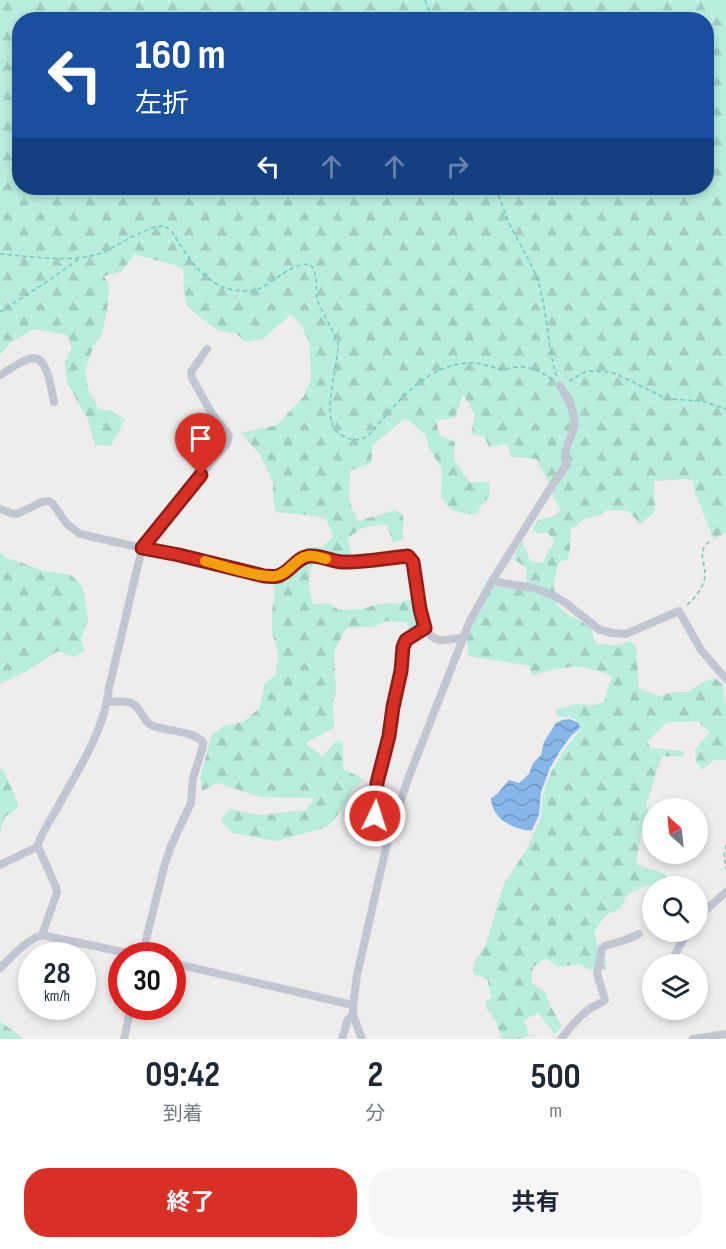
<!DOCTYPE html>
<html lang="ja">
<meta charset="utf-8">
<style>
:root{--surface:#fff;--page:#f6f6f7;--text:#1f2937;--muted:#747a83;--accent:#d93025}
body{margin:0;font-family:"Sofia Sans Condensed","Noto Sans JP",sans-serif;background:var(--page);color:var(--text);height:100vh;display:flex;flex-direction:column;font-size:22px;white-space:nowrap}
*{box-sizing:border-box;margin:0}
p{font-size:20px;color:var(--muted)}
.icon{flex:none;width:33px;height:33px;fill:none;stroke:currentColor;stroke-width:2;stroke-linecap:round;stroke-linejoin:round}
.map{position:relative;height:1039px;overflow:hidden}
.side{display:flex;flex-direction:column;background:var(--surface);flex:1}
.side>*{flex:none}
.banner{position:absolute;left:12px;top:12px;width:702px;height:183px;border-radius:24px;box-shadow:0 3px 9px #0003;background:#1a4fa0;color:#fff;overflow:hidden}
.needle{width:39px;rotate:333deg}
.controls{position:absolute;left:642px;top:798px;display:grid;gap:12px}
.controls a{display:grid;place-items:center;width:66px;height:66px;border-radius:50%;background:var(--surface);box-shadow:0 3px 9px #0003;font-size:30px}
.speed{position:absolute;left:18px;top:942px;display:flex;gap:12px;font-size:30px;font-weight:700;text-align:center}
.speed>*{display:grid;place-content:center;width:78px;height:78px;border-radius:50%;background:var(--surface);box-shadow:0 3px 9px #0003;line-height:1}
.speed small{font-size:15px;font-weight:400}
.speed .limit{border:9px solid #d22;background:#fff;color:#111}
.pin{position:absolute;display:grid;place-items:center;width:51px;height:51px;color:#fff;margin:-62px -26px;border-radius:50% 50% 50% 0;rotate:-45deg;box-shadow:0 0 6px #0007}
.pin .icon{rotate:45deg}
.me{position:absolute;width:66px;margin:-33px;rotate:4deg;stroke-linejoin:round;filter:drop-shadow(0 0 4px #0008)}
.turn{display:flex;align-items:center;gap:21px;height:126px;padding:0 24px;font-size:27px}
.turn .icon{width:78px;height:78px;stroke-width:2.5}
.turn b{display:block;font-size:42px;line-height:51px}
.lanes{display:flex;align-items:center;height:57px;padding:0 24px;background:#0003;justify-content:center;gap:30px;direction:ltr}
.lanes .off{opacity:.35}
.eta{display:flex;justify-content:space-evenly;align-items:center;height:102px;text-align:center}
.eta b{font-size:36px;font-weight:700;line-height:42px}
.button{display:flex;gap:12px;margin-top:auto;padding:12px 24px}
.button a{flex:1;height:69px;border-radius:24px;background:var(--accent);color:#fff;font-size:24px;font-weight:700;line-height:69px;text-align:center}
.button a+a{background:var(--page);color:var(--text)}
.map>svg:first-child{display:block}
.forest{fill:url(#forest-firs);fill-rule:evenodd}
.water{fill:url(#water-waves)}
.lines{fill:none;stroke-linecap:round;stroke-linejoin:round}
.path{stroke:#72caba;stroke-width:1.5;stroke-dasharray:4.5 3;stroke-linecap:butt}
.street{stroke:#c2c6d3;stroke-width:8}
.route-casing{stroke:#8d1f18;stroke-width:15}
.route{stroke:#d93025;stroke-width:10}
.slow{stroke:#f59e0b;stroke-width:10}
</style>
<div class="map">
<svg width="726" height="1039" viewBox="0 0 726 1039">
<defs>
<pattern id="forest-firs" width="22" height="20" patternUnits="userSpaceOnUse" patternTransform="scale(1.5)"><rect width="22" height="20" fill="#b9eddd"/><path d="M5 1l3.5 6h-7zM16 11l3.5 6h-7z" fill="#a0cdc0"/></pattern>
<pattern id="water-waves" width="16" height="10" patternUnits="userSpaceOnUse" patternTransform="scale(1.5)"><rect width="16" height="10" fill="#87b6e9"/><path d="M0 5q4-4 8 0t8 0" fill="none" stroke="#7096c0"/></pattern>
</defs>
<rect width="100%" height="100%" fill="#efecec"/>
<g class="forest">
<path d="M0 0H726V532L714 540 694 490 693 481 684 479 654 481 655 512 640 524 629 511 607 510 599 515 584 519 578 525 571 528 570 550 568 559 558 563 554 584 557 605 568 615 579 620 592 629 593 636 597 644 620 645 630 641 636 648 639 688 659 696 674 692H688L702 683 714 678 723 684 726 705V760H714L702 770 696 762 695 749 710 733 698 721 667 722 647 741 651 748 684 751 683 757 663 756 659 764 646 805 650 821 641 833 636 864 664 873 668 883 645 886 627 895 621 908 605 916 594 932 598 945 602 946 605 951 606 969 590 970 580 964 558 967 546 958 533 967 531 983 545 992 550 1005 562 1027 555 1034 538 1013 524 1020 529 1035 523 1039H502L495 1020 486 1007V1001L492 998 487 979 473 974 474 963 486 944 503 885 527 849 541 817 543 793 552 770 562 753 581 729 580 723 571 717H558L555 710 576 704 595 705 604 702 612 676C578 662 564 666 531 676L530 666 468 656C468 651 467 645 467 640 469 621 483 602 494 586L527 590 526 567 513 559 522 541 531 562 543 563 547 553 552 547 554 540 547 532 538 534 532 529 538 520 554 516 561 510 553 497 552 489 536 459 511 457 507 444 489 447 485 437 471 434 475 415 463 394 455 418 436 420 439 435 455 442 454 460 469 482H489L490 498 484 501 476 514 460 513 448 507 441 497 442 469 429 448 425 434 405 418 373 445 371 463 350 471 349 500 358 521 396 510 403 515V539L393 543 387 525C369 525 360 526 348 539L351 554 319 559 310 569 309 587 313 604 328 603 339 610 362 609 377 604 400 603 411 599 415 605 423 626 410 634 407 622 386 621 373 627 346 628 334 652 336 692 333 703 334 728 305 743 323 757 335 741 343 742V769L364 779 351 791 341 811 327 827 276 841 233 833 220 820 230 809 259 815 307 810 314 798 260 797 218 783 202 791 200 777 212 735 223 726 243 722 259 709 265 683 276 675 278 653 272 632V613L275 591 270 580 308 547H323L333 536 326 519 308 515 276 512 273 498V482L260 455 241 433 277 425 304 396 311 378 309 342 302 326 291 314 263 339 246 342 237 334 220 331 205 321 187 306 184 292 183 268 135 254 121 272 104 276 109 285 107 312 101 337 94 345 85 370 88 388 99 409 113 411 125 420 111 446 95 445 88 420 67 382 65 362 72 348 67 335 34 329 11 342 0 356ZM20 20H706V188H20Z"/>
<polygon points="0,552 4,557 48,572 70,574 83,587 88,620 81,639 85,651 74,657 58,651 25,672 0,684"/>
<polygon points="0,768 6,775 19,806 5,817 0,832"/>
<polygon points="0,1021 22,1038 22,1039 0,1039"/>
</g>
<path class="water" d="M570 719 579 723 580 728 571 736 560 751 550 768 541 792 539 815 532 830C524 832 504 824 499 817 494 812 491 804 491 798L497 794 509 780 519 783 529 774 533 763 541 755 544 742 556 723 562 720Z"/>
<g class="lines">
<g class="path">
<polyline points="425,0 433,20"/>
<path d="M496 188C501 202 506 217 513 231 522 249 534 266 539 285 548 315 547 347 557 377"/>
<path d="M0 254C28 256 73 263 98 254 116 248 145 226 163 226 167 227 167 228 171 230 187 257 207 290 242 291 250 291 257 291 264 286 278 278 292 264 310 264 319 273 315 288 317 300L338 342C339 364 322 411 335 430 338 433 343 436 347 438 355 441 362 440 369 435 395 405 425 365 468 363 479 362 489 367 500 369 506 370 512 367 518 367 531 366 542 372 552 380"/>
<polyline points="0,312 51,279 79,259"/>
<polyline points="569,381 587,371 611,372 629,380 667,399 702,401 726,409"/>
<path d="M687 605C695 598 704 587 705 576 706 561 695 552 711 540"/>
<polyline points="726,845 724,855 726,870"/>
</g>
<g class="street">
<path d="M0 375C9 370 19 362 29 359 48 352 51 390 54 402"/>
<path d="M0 509 14 514 19 513 42 502 49 501 53 504 67 524 80 534 142 548 179 555 264 576C268 576 274 577 278 575 291 572 296 557 310 556 320 555 331 561 342 562 364 563 386 558 408 556 421 574 412 634 439 640 446 641 455 638 462 638"/>
<polyline points="492,581 534,588 550,594 563,601 600,630 612,633 626,634 679,611 701,650 726,679"/>
<polyline points="387,843 378,829 375,816 377,783 389,736 393,707 401,671 403,647 406,641 425,628"/>
<path d="M37 847C41 834 49 822 56 810 77 771 104 733 109 688L142 548 227 443 229 435 212 414 192 378 191 372 207 349"/>
<polyline points="0,865 37,847 39,849 56,887 57,893 42,935"/>
<polyline points="698,917 726,892"/>
<polyline points="172,963 353,1005"/>
<polyline points="670,964 687,932"/>
<path d="M0 968C13 956 26 940 42 935L142 956 164 867 171 846 191 803 193 778 203 746V742C193 731 167 731 153 726 142 722 142 707 131 703 124 700 115 702 107 702"/>
<polyline points="124,1039 131,1006"/>
<polyline points="342,1039 348,1019 353,1015"/>
<path d="M362 1039 353 1015V1005L357 975 387 843 408 779 469 623 492 581 549 490 567 464C561 448 572 441 574 427 576 411 567 398 560 386"/>
<path d="M561 1039C569 1029 577 1018 588 1010 593 1006 599 1005 605 1000L597 974 602 949 605 946 628 939 639 934"/>
<polyline points="693,1039 726,1034"/>
</g>
</g>
<g class="lines">
<defs>
<path id="route" d="M201 475 142 548 179 555 264 576C268 576 274 577 278 576 291 572 296 557 310 556 320 555 331 561 342 562 364 563 386 558 408 556L413 562 420 609 425 628 406 640 403 647 401 671 393 707 389 736 377 783 375 816"/>
</defs>
<use href="#route" class="route-casing"/>
<use href="#route" class="route"/>
<path class="slow" d="M205 561C223 566 259 578 276 576 289 574 295 558 308 556 314 555 321 558 326 559"/>
</g>
</svg>
<div class="controls">
<a><svg class="needle" viewBox="-14 -14 28 28"><path d="M0-13l5 13h-10z" fill="#e53935"/><path d="M0 13l5-13h-10z" fill="#747a83"/></svg></a>
<a><svg class="icon" aria-label="search" viewBox="0 0 24 24"><circle cx="10" cy="10" r="6"/><path d="M15 15l6 6"/></svg></a>
<a><svg class="icon" aria-label="layers" viewBox="0 0 24 24"><path d="M12 4l9 5-9 5-9-5zM3 14l9 5 9-5"/></svg></a>
</div>
<div class="speed"><div>28<small>km/h</small></div><div class="limit">30</div></div>
<div class="pin" style="left:201px;top:475px;background:#d93025"><svg class="icon" aria-label="arrive" viewBox="0 0 24 24"><path d="M6 21V4h12l-3 4 3 4H6"/></svg></div>
<svg class="me" style="left:375px;top:816px" viewBox="-20 -20 40 40"><circle r="17" fill="#d93025" stroke="#fff" stroke-width="3"/><path d="M0-11L8 9 0 5-8 9z" fill="#fff"/></svg>
<div class="banner">
<div class="turn"><svg class="icon" aria-label="left" viewBox="0 0 24 24"><path d="M17 20v-9H6M10 6l-5 5 5 5"/></svg><div><b>160 m</b>左折</div></div>
<div class="lanes"><svg class="icon" aria-label="left" viewBox="0 0 24 24"><path d="M17 20v-9H6M10 6l-5 5 5 5"/></svg><svg class="icon off" aria-label="ahead" viewBox="0 0 24 24"><path d="M12 20V5M6 11l6-6 6 6"/></svg><svg class="icon off" aria-label="ahead" viewBox="0 0 24 24"><path d="M12 20V5M6 11l6-6 6 6"/></svg><svg class="icon off" aria-label="right" viewBox="0 0 24 24"><path d="M7 20v-9h11M14 6l5 5-5 5"/></svg></div>
</div>
</div>
<section class="side">
<div class="eta">
<div><b>09:42</b><p>到着</p></div>
<div><b>2</b><p>分</p></div>
<div><b>500</b><p>m</p></div>
</div>
<div class="button"><a>終了</a><a>共有</a></div>
</section>
